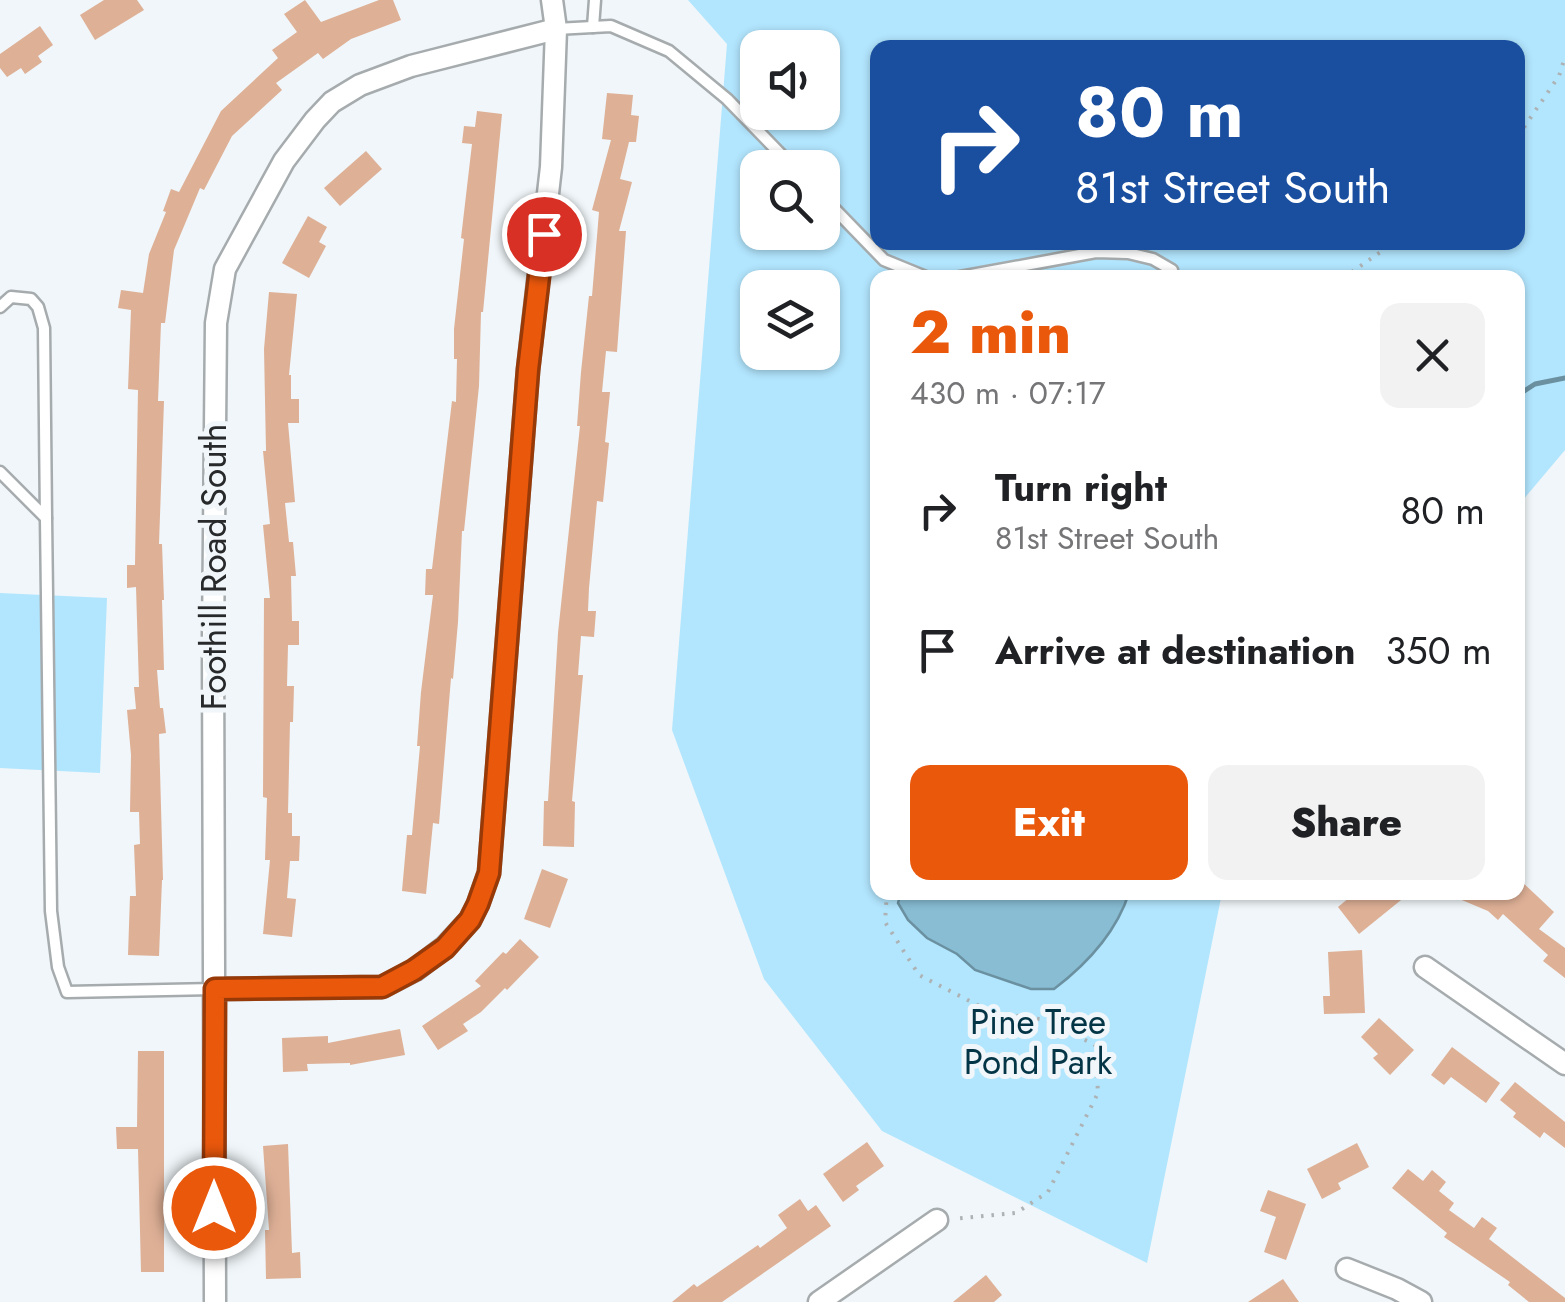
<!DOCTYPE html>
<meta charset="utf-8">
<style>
:root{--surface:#fff;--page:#f2f2f2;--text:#202124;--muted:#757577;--accent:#ea580c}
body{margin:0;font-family:Jost,sans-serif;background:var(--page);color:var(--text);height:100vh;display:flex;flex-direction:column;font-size:38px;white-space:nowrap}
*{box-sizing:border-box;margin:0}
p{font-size:32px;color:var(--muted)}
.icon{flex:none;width:55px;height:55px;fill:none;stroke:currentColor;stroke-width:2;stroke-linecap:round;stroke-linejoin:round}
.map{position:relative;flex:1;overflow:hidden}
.sheet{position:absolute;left:870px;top:270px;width:655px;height:630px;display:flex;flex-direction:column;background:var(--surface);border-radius:20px;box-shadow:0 2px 8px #0004}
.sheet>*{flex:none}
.banner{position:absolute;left:870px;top:40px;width:655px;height:210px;border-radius:20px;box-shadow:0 2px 8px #0004;background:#1a4fa0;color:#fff;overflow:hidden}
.buttons{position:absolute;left:740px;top:30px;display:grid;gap:20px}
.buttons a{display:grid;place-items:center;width:100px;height:100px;border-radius:20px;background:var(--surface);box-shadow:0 2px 8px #0004;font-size:50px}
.pin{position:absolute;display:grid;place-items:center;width:85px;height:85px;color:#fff;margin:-42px;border:5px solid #fff;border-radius:50%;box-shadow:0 2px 10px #0007}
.me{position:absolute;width:110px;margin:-55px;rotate:0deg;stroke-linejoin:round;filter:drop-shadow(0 0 8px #0008)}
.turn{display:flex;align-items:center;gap:35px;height:210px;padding:0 40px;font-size:45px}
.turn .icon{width:130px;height:130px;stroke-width:2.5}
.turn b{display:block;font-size:70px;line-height:85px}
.round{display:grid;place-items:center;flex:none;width:105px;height:105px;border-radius:20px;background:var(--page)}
.summary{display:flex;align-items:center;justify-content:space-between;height:170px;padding:0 40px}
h1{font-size:60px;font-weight:800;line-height:75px;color:var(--accent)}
.action{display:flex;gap:20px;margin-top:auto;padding:20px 40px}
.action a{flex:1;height:115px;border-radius:20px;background:var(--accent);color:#fff;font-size:40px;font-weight:800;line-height:115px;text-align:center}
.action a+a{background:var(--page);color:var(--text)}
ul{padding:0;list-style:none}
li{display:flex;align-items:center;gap:30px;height:140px;padding:0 40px}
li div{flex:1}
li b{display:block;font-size:38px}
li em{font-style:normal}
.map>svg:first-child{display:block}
.green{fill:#b2e6fe;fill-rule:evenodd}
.water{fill:#88bdd4;stroke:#6b91a1;stroke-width:2.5}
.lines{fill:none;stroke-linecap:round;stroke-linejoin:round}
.stream{stroke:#6b91a1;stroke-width:5}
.building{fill:#deb096}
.lane-casing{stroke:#a6acae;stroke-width:15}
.street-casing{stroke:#a6acae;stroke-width:25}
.path{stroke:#adb2b4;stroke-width:4;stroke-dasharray:2.5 8;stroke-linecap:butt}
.lane{stroke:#fff;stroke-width:10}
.street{stroke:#fff;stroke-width:20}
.route-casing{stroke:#983908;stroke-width:25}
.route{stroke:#ea580c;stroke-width:18}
.labels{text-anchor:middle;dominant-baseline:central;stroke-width:10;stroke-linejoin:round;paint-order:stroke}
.street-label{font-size:35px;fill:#27292a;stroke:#f0f6f9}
.park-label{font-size:35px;fill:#043546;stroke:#f0f6f9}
</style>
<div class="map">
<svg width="1565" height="1302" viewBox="0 0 1565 1302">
<rect width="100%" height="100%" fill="#f0f6f9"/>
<g class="green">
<path d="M688 0H1565V450L1518 506V278H878V892L1222 893 1147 1263 882 1131 764 979 672 730 727 44ZM758 48H822V112H758ZM878 48H1518V242H878ZM758 168H822V232H758ZM758 288H822V352H758Z"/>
<polygon points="0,593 107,598 100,773 0,768"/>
</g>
<path class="water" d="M901 892H1129V893C1116 933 1087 964 1054 989H1031L975 970 957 954 927 938 908 920 898 903Z"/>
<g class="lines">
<polyline class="stream" points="1518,395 1535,384 1565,378"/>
</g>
<g class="building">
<polygon points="104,0 137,0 144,10 95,40 80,15"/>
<polygon points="305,0 321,22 379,0 393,0 401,20 351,39 323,59 318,53 276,83 282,90 232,136 204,190 200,188 174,250 165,323 161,323 158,401 164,401 159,544 162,544 164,600 162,600 164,670 157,670 160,708 163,708 166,733 159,734 163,880 162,880 159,956 128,955 130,896 136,896 134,845 140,844 139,812 130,812 131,755 127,710 136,709 134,687 139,687 136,587 127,588 127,565 135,565 138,390 128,389 131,310 118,308 121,290 143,293 149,254 166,212 163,211 171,189 179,192 221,111 278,58 272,50 297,32 284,14"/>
<polygon points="40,26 53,45 38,56 42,62 25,74 21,68 7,77 0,68 0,54"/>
<polygon points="607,93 633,95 631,115 639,116 636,142 629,142 620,179 632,182 619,231 626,231 617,352 606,351 602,392 610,392 605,442 609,443 603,502 597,501 589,588 588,611 596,611 594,637 581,636 578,675 583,675 572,801 575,802 574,847 543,846 544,801 548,801 558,633 580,426 577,426 581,372 589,296 592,296 599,212 592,210 611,140 602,139"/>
<polygon points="477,111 502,114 483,312 481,312 479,386 464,531 462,531 458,622 453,679 451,678 439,824 433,823 426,894 402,891 407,835 412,835 420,746 417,746 421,692 433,595 425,595 426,569 432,569 452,401 456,402 457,359 454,359 454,329 464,239 461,238 472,144 462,143 464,126 475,127"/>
<polygon points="366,151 382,169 340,206 324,188"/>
<polygon points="308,216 327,227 319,242 326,246 309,278 282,263"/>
<polygon points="269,292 297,294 289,375 291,375 291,399 299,399 299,423 288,423 295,502 285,503 289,542 293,542 296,576 291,576 292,621 299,621 299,645 288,645 287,686 294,686 293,722 290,722 288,813 292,813 292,836 300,836 299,861 290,861 287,898 296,899 292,937 263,934 270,860 265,860 267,798 263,797 264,598 270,598 263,525 270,524 263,451 266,451 264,349"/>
<polygon points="542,869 568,879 550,928 524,919"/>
<polygon points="1518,878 1554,912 1539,929 1565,948 1565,978 1543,961 1548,955 1503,914 1498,920 1488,911 1445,893 1518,892"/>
<polygon points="1356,892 1411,892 1359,934 1338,907"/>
<polygon points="520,939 539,957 507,990 505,988 481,1012 463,1024 468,1031 438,1050 422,1026 481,986 475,981 503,952 506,954"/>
<polygon points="1362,950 1365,1013 1324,1014 1323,996 1330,996 1328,952"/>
<polygon points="1379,1018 1414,1050 1390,1075 1373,1058 1378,1054 1361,1037"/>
<polygon points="400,1029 405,1055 350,1065 350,1063 307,1064 308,1071 283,1072 282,1038 328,1036 328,1043"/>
<polygon points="1452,1047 1500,1083 1486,1103 1451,1077 1444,1085 1431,1075"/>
<polygon points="138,1051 164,1051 164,1272 141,1272 138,1149 117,1149 116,1127 137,1127"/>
<polygon points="1515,1082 1565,1122 1565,1148 1544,1132 1540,1138 1513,1117 1516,1113 1500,1100"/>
<polygon points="867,1142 884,1166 856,1186 859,1190 843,1202 823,1174"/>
<polygon points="1357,1143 1369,1167 1338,1183 1341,1189 1322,1199 1307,1169"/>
<polygon points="288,1144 292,1253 300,1252 301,1278 266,1279 265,1230 269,1230 263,1146"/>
<polygon points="1408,1169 1423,1181 1432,1170 1446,1182 1439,1191 1454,1203 1449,1210 1474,1228 1482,1217 1497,1228 1489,1239 1565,1298 1565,1302 1529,1302 1508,1285 1510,1282 1444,1237 1447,1233 1392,1188"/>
<polygon points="1268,1190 1306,1204 1286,1260 1264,1252 1276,1217 1260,1211"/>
<polygon points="800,1199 808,1211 816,1205 831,1226 722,1302 672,1302 694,1284 697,1287 758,1245 760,1248 787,1228 778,1215"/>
<polygon points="986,1275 1002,1295 994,1302 953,1302"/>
<polygon points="1283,1279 1299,1302 1248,1302"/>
</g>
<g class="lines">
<defs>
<g id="lane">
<polyline points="593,27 595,0"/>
<polyline points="556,29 611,26 669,51 727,99 794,168"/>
<polyline points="822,196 884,260 928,278"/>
<polyline points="955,278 1096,252 1128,253 1153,259 1172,270"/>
<polyline points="0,307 11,297 31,299 38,307 44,328 46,518 0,472"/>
<polyline points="46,518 51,911 58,967 67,992 214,989"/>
</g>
<g id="street">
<polyline points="1425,967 1565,1064"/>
<polyline points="215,989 382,987 415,970 445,947 470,920 478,904 489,873 528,370 551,167 556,29 552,0"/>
<polyline points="1347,1269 1397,1289 1421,1302"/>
<polyline points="215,1302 213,642 216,323 225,269 284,161 315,120 332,102 360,85 411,66 556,29"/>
<polyline points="819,1302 937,1220"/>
</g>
</defs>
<use href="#lane" class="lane-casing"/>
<use href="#street" class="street-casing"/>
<g class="path">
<polyline points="1518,136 1559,76 1565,57"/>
<polyline points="1343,278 1395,242"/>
<polyline points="887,892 885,922 919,975 991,1012 1046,1020 1095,1045 1098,1093 1048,1192 1016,1213 953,1219"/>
</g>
<use href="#lane" class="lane"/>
<use href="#street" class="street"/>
</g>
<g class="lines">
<defs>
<polyline id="route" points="214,1208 215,989 382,987 414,970 445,948 470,920 478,904 489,873 528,370 544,234"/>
</defs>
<use href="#route" class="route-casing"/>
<use href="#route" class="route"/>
</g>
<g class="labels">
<g class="street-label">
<text transform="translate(214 567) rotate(-90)">Foothill Road South</text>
</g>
<g class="park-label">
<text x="1038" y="1022">Pine Tree<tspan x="1038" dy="40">Pond Park</tspan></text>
</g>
</g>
</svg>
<div class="buttons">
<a><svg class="icon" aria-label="sound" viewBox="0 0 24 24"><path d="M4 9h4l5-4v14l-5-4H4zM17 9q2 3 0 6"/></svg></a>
<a><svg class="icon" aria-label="search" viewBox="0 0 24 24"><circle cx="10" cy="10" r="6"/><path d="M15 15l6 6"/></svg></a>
<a><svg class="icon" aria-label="layers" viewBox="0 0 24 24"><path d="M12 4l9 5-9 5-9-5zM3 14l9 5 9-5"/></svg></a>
</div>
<div class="pin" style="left:544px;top:234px;background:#d93025"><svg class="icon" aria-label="arrive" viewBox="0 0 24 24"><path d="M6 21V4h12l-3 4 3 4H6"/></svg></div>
<svg class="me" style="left:214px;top:1208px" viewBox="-20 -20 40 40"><circle r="17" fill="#ea580c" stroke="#fff" stroke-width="3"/><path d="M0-11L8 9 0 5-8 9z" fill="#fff"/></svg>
<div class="banner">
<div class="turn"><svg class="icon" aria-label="right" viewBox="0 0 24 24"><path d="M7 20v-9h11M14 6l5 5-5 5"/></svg><div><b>80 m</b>81st Street South</div></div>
</div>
<section class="sheet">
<div class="summary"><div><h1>2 min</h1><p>430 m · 07:17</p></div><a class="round"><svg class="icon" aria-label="close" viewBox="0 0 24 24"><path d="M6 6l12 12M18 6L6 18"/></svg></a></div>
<ul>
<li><svg class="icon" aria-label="right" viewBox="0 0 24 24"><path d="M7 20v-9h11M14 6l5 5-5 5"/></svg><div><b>Turn right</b><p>81st Street South</p></div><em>80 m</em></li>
<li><svg class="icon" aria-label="arrive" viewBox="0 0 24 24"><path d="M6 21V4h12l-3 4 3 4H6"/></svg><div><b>Arrive at destination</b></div><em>350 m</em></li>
</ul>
<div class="action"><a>Exit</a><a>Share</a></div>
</section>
</div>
